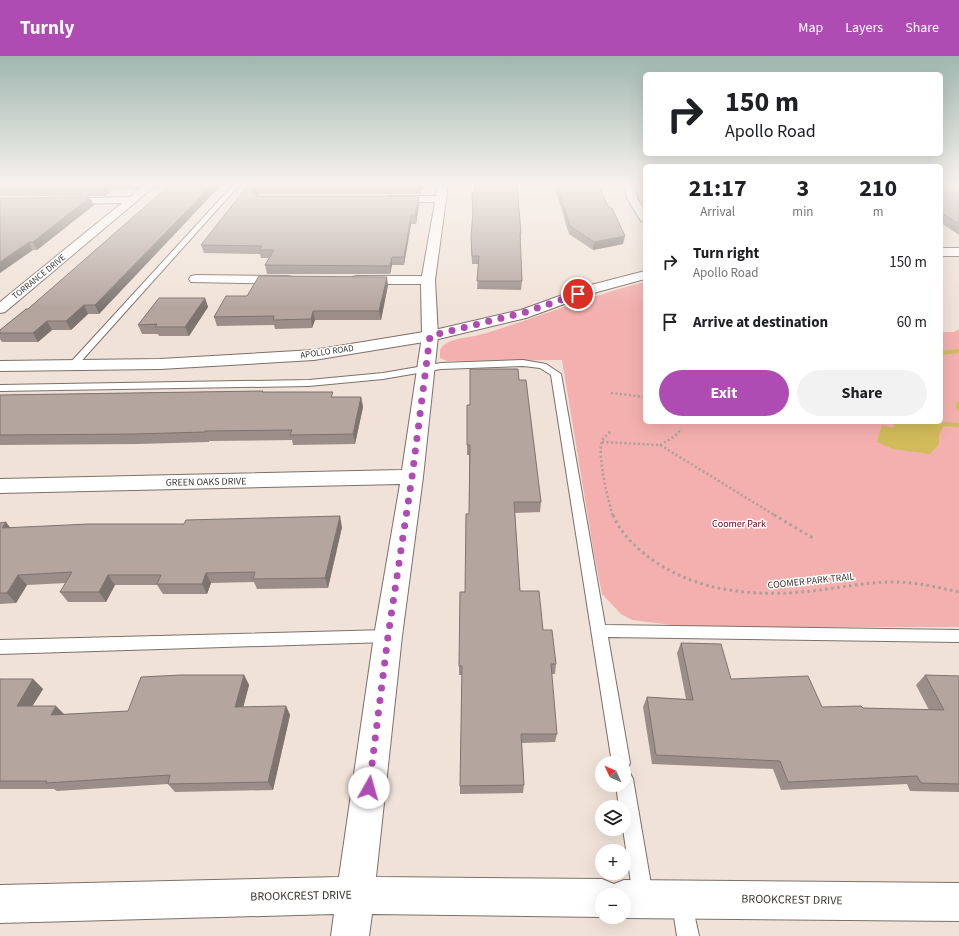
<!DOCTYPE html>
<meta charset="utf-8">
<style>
:root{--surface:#fff;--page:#f2f2f2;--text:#202124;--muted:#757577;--accent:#ae4cb4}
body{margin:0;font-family:"Source Sans 3",sans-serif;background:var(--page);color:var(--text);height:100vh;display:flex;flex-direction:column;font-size:15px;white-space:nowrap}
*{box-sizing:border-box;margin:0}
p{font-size:13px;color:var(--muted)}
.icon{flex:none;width:22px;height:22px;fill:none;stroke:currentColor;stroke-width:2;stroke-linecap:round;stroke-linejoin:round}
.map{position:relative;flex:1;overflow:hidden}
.details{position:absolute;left:643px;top:108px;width:300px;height:260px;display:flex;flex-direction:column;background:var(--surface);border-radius:6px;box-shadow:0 4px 16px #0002}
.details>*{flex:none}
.hud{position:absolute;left:643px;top:16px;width:300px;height:84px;border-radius:6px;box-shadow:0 4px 16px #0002;background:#fff;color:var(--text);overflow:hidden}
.needle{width:26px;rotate:314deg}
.buttons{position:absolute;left:595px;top:700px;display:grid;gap:8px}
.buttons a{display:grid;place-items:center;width:36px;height:36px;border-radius:50%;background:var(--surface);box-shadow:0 4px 16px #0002;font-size:20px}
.pin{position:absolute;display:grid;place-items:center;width:34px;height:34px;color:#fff;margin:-17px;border:2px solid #fff;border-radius:50%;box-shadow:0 1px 4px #0007}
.me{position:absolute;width:44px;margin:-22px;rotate:7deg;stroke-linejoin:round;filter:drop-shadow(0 0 3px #0008)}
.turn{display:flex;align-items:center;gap:14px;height:84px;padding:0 16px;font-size:18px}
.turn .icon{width:52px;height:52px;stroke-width:2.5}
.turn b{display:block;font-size:28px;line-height:34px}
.eta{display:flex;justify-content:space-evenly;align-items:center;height:68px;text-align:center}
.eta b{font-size:24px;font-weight:700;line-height:28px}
.action{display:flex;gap:8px;margin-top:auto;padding:8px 16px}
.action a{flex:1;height:46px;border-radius:24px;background:var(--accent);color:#fff;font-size:16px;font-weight:700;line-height:46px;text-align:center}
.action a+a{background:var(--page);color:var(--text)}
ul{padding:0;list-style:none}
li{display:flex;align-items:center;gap:12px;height:60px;padding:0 16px}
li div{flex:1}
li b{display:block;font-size:15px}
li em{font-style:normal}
header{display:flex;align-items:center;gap:24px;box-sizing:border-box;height:56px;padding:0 20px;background:var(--accent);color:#fff}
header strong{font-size:19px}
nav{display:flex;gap:22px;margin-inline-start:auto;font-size:14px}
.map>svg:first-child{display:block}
.green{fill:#f3b0ae}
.water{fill:#d1bb5b}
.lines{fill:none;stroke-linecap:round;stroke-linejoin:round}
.stream{fill:#d1bb5b;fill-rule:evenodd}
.service-casing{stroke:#7d7068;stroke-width:2}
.minor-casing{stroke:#7d7068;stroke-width:2}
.tertiary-casing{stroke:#7d7068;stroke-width:2}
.path-far1{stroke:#aba099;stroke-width:2.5;stroke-dasharray:2 2.5;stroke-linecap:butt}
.path{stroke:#aba099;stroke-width:3;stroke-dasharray:2.5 3.5;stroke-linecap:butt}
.service{fill:#fff;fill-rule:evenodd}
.minor{fill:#fff;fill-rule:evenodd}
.tertiary{fill:#fff;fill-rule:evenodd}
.wall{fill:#9b8e89}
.shaded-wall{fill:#7e746f}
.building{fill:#b4a59f;stroke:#7e746f}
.route{stroke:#ae4cb4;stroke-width:7;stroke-dasharray:0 12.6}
.labels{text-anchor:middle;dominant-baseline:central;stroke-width:3;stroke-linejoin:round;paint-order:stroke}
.far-street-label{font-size:9px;fill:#3b3632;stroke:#fff}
.street-label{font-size:10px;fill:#3b3632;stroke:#fff}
.park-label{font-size:10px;fill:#5b0210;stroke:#fff}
.near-street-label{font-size:12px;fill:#3b3632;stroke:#fff}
</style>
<header>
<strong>Turnly</strong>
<nav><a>Map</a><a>Layers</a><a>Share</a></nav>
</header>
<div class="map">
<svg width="959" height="880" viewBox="0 0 959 880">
<rect width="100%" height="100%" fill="#f0e2d8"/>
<path class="green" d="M645 226V366H941V276H954L959 273V571H688L632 564 621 558 602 538 594 498 562 304 447 305 440 302V294C446 282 467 282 479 279 535 263 588 240 645 226Z"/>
<polygon class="water" points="895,366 945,368 939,378 939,388 930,398 893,393 877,386 882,369 893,372"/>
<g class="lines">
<g class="stream">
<polygon points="959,293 959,297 941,299 941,295"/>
<polygon points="959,345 959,355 956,353 956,347"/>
<polygon points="943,366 959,367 959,371 943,370 941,368"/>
</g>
<defs>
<g id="service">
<polygon points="234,128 240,128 76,311 70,311 68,309 70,307"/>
<polygon points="523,304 546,308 561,318 605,569 959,574 959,586 608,581 630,707 627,713 624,714 630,717 633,723 653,840 650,847 643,850 636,847 633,840 623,773 624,773 624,751 619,751 616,729 624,729 624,707 612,707 551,319 540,312 523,310 441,313 383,323 309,330 0,335 0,329 309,324 383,317 441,307"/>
<polygon points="388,574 393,575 395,580 393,585 388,586 0,598 0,584"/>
<polygon points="682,838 689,841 692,848 699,880 677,880 672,848 675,841"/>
</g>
<g id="minor">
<polygon points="145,128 157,128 5,256 0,257 0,246 122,147 62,148 57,145 58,143 130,141"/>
<polygon points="438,128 448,128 435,224 438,280 423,421 402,580 376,821 602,823 614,828 624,824 959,827 959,865 624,862 623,861 624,861 624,839 602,839 602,861 372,858 369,880 331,880 334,858 0,867 0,829 339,821 374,580 400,428 0,437 0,423 402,414 422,280 421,228 357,228 352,227 350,224 352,221 357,220 422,220 435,146 389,146 384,143 389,140 436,140"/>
<polygon points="624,128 634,128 638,144 645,154 645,166 641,165 628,144"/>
<polygon points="196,219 287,220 292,221 294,224 292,227 287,228 191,226 189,223 191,220"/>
</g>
<g id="tertiary">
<rect x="941" y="192" width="18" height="8"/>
<polygon points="645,215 645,223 597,236 526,262 430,285 314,304 160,313 0,315 0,305 160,303 314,294 430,275 521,254 587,230"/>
</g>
</defs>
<use href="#service" class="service-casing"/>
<use href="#minor" class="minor-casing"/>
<use href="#tertiary" class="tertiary-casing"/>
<g class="path-far1">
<polyline points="611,337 645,341"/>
<path d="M610 376C607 379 603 382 602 385 597 398 608 446 613 460"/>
<polyline points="602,386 660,389 776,460"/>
<polyline points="660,389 672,382 682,373"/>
</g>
<g class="path">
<path d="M613 459C622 480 638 494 657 507 703 537 759 541 812 535 839 532 866 526 893 526 916 526 937 531 959 536"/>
<polyline points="774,459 813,482"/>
</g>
<use href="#service" class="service"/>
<use href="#minor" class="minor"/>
<use href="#tertiary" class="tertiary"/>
</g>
<g class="wall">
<polygon points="0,128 143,128 137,133 113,133 105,140 0,140"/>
<polygon points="152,128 222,128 99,258 88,258 71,274 52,274 38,286 2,286 0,283 0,274 28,253 166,133 153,133"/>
<polygon points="247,128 425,128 424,134 421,134 421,138 259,138 257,140 419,148 416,168 411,168 404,209 392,209 390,218 267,218 265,209 269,202 261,202 260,198 204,197 201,189 248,130"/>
<polygon points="554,128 598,128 623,188 593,194 569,178"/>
<polygon points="941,128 959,128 959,179 941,167"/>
<polygon points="472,137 521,177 521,185 520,185 522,225 521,234 477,233 479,208 472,208 471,188 471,180 473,159"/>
<polygon points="0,142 94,149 37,194 33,194"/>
<polygon points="388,229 381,264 315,264 312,272 275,273 274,269 217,270 214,261 247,240"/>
<polygon points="205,242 208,251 189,280 159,280 158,278 142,278 138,269"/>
<polygon points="519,324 541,446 540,456 515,457 520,535 543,574 556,608 555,618 551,618 557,678 555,686 522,687 524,729 523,737 460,738 460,730 462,619 459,619 459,610 465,536 469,458 469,399 467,399 467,349 470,349"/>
<polygon points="263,335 263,336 334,341 361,341 363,351 355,388 293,389 292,384 209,385 209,386 138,388 0,389 0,339"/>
<polygon points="6,466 10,472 342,471 328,532 257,533 254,526 211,527 207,538 163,538 157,529 115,529 106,546 68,546 60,536 66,527 27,529 16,547 0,548 0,467"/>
<polygon points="681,587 731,623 822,651 929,654 916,629 925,619 959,620 959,736 910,735 907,728 781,734 773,713 652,708 643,651 647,641 686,643 677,597"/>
<polygon points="244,619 249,629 243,651 286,650 290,659 273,734 175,736 168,728 57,735 54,733 0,733 0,623 33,623 43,633 32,650 64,658 128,655"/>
</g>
<g class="shaded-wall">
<polygon points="107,128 111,128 113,133 105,140 102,133"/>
<polygon points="135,128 143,128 137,133"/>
<polygon points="213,128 222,128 99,258 95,249"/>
<polygon points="421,128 421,138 420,131"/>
<polygon points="257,131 259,138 253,142 251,135"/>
<polygon points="419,140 419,148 416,168 415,160"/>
<polygon points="90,141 94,149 37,194 33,186"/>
<polygon points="411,160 411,168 404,209 404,201"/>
<polygon points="625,180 623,188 593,194 594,186"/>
<polygon points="29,186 33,194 0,217 0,206"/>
<polygon points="392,201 392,209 390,218 390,210"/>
<polygon points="387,221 388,229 381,264 379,255"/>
<polygon points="205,242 208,251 189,280 185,271"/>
<polygon points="84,249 88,258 71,274 66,265"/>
<polygon points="313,255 315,264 312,272 311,263"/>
<polygon points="47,265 52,274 38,286 33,277"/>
<polygon points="361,341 363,351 355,388 353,378"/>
<polygon points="340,460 342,471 328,532 325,522"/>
<polygon points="6,466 14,477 2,472"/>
<polygon points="206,517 211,527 207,538 202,528"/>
<polygon points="18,519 27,529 16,547 7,537"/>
<polygon points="108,519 115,529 106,546 99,536"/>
<polygon points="244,619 249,629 241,660 235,651"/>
<polygon points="33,623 43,633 27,659 17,650"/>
<polygon points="56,650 65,659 51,659"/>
<polygon points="286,650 290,659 273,734 268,726"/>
</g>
<g class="building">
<polygon points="0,128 107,128 102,133 0,133"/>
<polygon points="171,128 213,128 95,249 84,249 66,265 47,265 33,277 0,277 0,274 26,253 28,253"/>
<polygon points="249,128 421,128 420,131 257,131 251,135 257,140 419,140 415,160 411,160 404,201 392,201 390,210 265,209 274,194 259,194 262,190 201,189"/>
<polygon points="474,128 517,128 521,177 520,177 522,225 477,225 479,200 472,200 471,180 473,156 472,137 474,137"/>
<polygon points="557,128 598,128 609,152 612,152 625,180 594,186 570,170"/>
<polygon points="941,128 958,128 959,129 959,168 941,157"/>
<polygon points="90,141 33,186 29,186 0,206 0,142"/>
<polygon points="259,220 387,221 379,255 313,255 311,263 273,264 274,260 214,261 226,240 247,240"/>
<polygon points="159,242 205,242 185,271 155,271 157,268 138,269"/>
<polygon points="470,313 518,313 519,324 526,324 541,446 514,446 520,535 539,535 543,574 552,574 556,608 551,608 557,678 521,678 524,729 460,730 462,610 459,610 460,536 465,536 466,458 469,458 470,389 467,389 467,349 470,349"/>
<polygon points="263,335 262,336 333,336 331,341 361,341 353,378 290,379 292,374 205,375 205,376 133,378 0,379 0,339"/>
<polygon points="340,460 325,522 253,523 255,516 206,517 202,528 157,528 161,519 108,519 99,536 60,536 72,516 18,519 7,537 0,537 0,467 6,466 2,472 89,468 184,468 186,464"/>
<polygon points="681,587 721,588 731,623 808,620 822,651 861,650 863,652 944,654 925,619 959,620 959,728 921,727 917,720 788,726 780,705 656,699 647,641 693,644"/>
<polygon points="181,619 244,619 235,651 286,650 268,726 168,728 170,719 46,727 47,725 0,725 0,623 33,623 17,650 56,650 51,659 128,655 141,621"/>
</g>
<linearGradient id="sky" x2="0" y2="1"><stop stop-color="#9fb7b0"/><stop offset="0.51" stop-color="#f8f2ed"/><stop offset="1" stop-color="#f8f2ed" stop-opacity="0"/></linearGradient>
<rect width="959" height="252" fill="url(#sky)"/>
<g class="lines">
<polyline class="route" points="369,732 388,580 412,421 430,280 526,256 578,238"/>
</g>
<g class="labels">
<g class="far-street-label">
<text transform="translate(39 221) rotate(-39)">TORRANCE DRIVE</text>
<text transform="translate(327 296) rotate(-8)">APOLLO ROAD</text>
</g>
<g class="street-label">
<text transform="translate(206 426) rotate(-1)">GREEN OAKS DRIVE</text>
<text transform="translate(811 525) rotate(-6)">COOMER PARK TRAIL</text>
</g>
<g class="park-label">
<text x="739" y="468">Coomer Park</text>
</g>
<g class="near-street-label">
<text transform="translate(301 840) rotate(-1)">BROOKCREST DRIVE</text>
<text transform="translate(792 844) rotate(1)">BROOKCREST DRIVE</text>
</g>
</g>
</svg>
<div class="buttons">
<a><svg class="needle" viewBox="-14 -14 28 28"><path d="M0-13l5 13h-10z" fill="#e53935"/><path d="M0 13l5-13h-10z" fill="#757577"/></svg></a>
<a><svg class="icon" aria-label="layers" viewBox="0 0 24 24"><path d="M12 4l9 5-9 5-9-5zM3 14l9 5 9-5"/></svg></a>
<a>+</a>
<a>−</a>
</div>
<div class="pin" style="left:578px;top:238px;background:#d93025"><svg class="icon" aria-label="arrive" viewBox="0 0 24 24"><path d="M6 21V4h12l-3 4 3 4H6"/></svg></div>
<svg class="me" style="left:369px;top:732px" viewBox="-20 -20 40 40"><circle r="19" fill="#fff"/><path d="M0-13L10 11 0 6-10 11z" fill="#ae4cb4"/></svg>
<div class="hud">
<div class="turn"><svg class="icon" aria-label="right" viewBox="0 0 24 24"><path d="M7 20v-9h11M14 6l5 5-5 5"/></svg><div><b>150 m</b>Apollo Road</div></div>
</div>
<section class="details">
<div class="eta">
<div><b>21:17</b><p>Arrival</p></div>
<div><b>3</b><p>min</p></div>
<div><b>210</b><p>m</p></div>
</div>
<ul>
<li><svg class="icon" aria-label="right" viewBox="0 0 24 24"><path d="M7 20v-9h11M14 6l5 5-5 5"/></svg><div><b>Turn right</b><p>Apollo Road</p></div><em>150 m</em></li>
<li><svg class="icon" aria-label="arrive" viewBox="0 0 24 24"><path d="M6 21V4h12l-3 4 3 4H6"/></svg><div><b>Arrive at destination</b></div><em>60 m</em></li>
</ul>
<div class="action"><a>Exit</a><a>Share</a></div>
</section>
</div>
